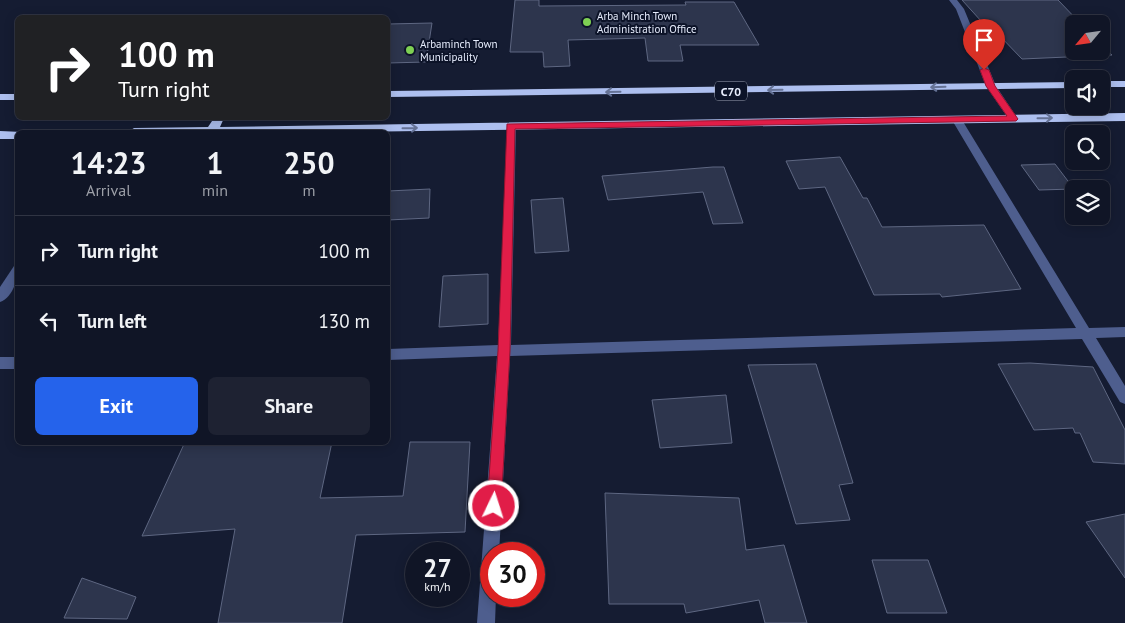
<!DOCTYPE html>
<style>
:root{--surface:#101526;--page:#1e2232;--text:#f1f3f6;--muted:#9c9fa7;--line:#303443;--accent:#2563eb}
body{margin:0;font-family:"PT Sans",sans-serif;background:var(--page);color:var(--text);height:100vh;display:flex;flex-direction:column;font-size:19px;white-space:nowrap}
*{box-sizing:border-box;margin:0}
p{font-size:16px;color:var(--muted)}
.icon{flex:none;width:28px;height:28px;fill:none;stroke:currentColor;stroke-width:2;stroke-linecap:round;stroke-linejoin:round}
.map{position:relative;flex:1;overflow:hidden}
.panel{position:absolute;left:15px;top:130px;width:375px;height:315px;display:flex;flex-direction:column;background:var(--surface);border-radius:8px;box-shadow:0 2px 12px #0003,0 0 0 1px var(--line)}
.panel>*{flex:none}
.hud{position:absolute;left:15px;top:15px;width:375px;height:105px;border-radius:8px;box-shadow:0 2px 12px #0003,0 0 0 1px var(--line);background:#202124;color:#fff;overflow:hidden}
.needle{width:32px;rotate:241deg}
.buttons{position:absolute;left:1065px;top:15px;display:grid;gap:10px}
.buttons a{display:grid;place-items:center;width:45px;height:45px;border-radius:8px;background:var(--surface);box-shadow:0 2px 12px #0003,0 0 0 1px var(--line);font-size:25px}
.speed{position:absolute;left:405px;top:542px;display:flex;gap:10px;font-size:25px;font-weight:700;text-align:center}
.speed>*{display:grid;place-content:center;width:65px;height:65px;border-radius:50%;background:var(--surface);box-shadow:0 2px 12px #0003,0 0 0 1px var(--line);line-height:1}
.speed small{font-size:12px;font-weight:400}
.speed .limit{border:8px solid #d22;background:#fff;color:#111}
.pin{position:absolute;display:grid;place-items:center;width:42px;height:42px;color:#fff;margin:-51px -21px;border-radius:50% 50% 50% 0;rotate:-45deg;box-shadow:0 0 5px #0007}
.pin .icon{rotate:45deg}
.me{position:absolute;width:55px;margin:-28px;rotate:4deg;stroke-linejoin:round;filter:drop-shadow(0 0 4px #0008)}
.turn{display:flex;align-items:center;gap:18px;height:105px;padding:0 20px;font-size:22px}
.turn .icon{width:65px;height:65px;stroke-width:2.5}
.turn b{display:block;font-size:35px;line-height:42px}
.eta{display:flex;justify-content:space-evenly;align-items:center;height:85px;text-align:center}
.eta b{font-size:30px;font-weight:800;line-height:35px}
.action{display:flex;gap:10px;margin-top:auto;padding:10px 20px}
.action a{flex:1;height:58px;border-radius:8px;background:var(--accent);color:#fff;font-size:20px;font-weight:800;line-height:58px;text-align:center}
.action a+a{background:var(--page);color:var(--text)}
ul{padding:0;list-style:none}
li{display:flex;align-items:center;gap:15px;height:70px;padding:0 20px;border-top:1px solid var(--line)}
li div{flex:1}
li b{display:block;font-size:19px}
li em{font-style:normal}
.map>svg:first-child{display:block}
.building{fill:#2d354d;stroke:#5e6782}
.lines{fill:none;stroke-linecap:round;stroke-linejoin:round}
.street{fill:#4e5e8e;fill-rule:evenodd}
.highway{fill:#adbfef;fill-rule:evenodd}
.oneway{stroke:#657295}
.route{fill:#e11d48;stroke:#92132f}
.poi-dot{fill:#7ed053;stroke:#0c1328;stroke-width:2}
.labels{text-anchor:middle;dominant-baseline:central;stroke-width:4;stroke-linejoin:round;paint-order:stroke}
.far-poi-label{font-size:11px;fill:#e6ecfc;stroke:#0c1328;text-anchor:start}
.shield{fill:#0c1328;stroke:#a5abbc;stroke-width:1}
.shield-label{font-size:12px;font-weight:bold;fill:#e6ecfc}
</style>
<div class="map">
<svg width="1125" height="623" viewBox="0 0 1125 623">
<rect width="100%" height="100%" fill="#151c32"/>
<g class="building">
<polygon points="515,0 539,0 539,6 686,5 685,2 734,2 759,45 680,45 683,61 648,61 645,38 568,40 570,66 544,67 543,52 510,52"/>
<polygon points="962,0 1058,0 1081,24 1074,24 1074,51 1101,51 1101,45 1112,55 1022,59 996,32 991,32"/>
<polygon points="432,23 426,62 388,63 388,24"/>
<polygon points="840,157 863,198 867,198 882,227 984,225 1021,289 942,297 940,294 874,295 825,187 799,189 786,161"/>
<polygon points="1055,164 1074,189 1039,190 1021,165"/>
<polygon points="713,167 724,167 743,223 713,224 703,192 608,200 602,176"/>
<polygon points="430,189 429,218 388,220 388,191"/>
<polygon points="563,198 569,251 535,253 531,200"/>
<polygon points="488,274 488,324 439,327 443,276"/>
<polygon points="1030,363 1093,367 1125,430 1125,464 1093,462 1080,433 1075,433 1073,428 1034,430 998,364"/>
<polygon points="816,364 853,483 839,485 850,520 796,524 748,365"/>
<polygon points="726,395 732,443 660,448 652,400"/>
<polygon points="185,442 332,442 320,498 403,496 410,442 470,442 465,532 356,535 342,623 218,623 235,529 142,536"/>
<polygon points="605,493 739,498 746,550 784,545 807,623 765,623 759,600 686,613 684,604 609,604"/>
<polygon points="1125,514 1125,578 1086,522"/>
<polygon points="872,560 928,560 947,613 887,613"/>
<polygon points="82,578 136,597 127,619 64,618"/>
</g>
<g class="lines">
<g class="street">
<polygon points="949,0 957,0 964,9 996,86 1018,119 1016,121 1010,121 986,86 956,9"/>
<polygon points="957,117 962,120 1089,328 1125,327 1125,337 1096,338 1125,386 1125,404 1120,402 1082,339 510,356 499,554 491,554 491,596 496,596 495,623 477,623 497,356 388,360 388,349 498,345 508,124 514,124 516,126 511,345 1076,328 952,120"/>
<path d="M18 265C18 277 14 297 0 302V287L14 266Z"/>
<rect x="0" y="357" width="18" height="12"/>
</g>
<g class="highway">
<rect x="1101" y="81" width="24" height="6"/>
<polygon points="1074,82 1074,88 388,97 388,91"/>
<rect x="0" y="94" width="18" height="6"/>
<polygon points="1125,113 1125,121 348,132 128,132 134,128 208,127 214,118 224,118 220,127"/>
<polygon points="0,131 22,132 18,132 18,139 0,139"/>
</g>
</g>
<defs><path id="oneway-shaft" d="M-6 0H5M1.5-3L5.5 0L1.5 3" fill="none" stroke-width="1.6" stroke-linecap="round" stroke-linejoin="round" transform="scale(1.25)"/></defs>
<g class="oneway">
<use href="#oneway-shaft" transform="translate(938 87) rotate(178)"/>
<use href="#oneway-shaft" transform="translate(775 90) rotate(179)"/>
<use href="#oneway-shaft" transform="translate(613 92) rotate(179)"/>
<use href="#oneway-shaft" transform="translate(1045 118) rotate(-1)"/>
<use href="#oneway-shaft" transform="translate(410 128) rotate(-1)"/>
</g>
<polygon class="route" points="984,68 989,70 995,86 1018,119 1016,121 515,129 510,351 501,506 499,511 494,513 489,511 487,506 498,351 507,124 1007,116 986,86 980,70"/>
<g class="poi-dot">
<circle cx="587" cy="22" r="5"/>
<circle cx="410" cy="50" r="5"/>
</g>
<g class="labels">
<g class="far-poi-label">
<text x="597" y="16">Arba Minch Town<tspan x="597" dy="13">Administration Office</tspan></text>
<text x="420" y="44">Arbaminch Town<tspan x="420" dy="13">Municipality</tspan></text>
</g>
<rect class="shield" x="715" y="81.5" width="32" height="19" rx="4"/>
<g class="shield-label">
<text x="731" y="91">C70</text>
</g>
</g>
</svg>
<div class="buttons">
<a><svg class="needle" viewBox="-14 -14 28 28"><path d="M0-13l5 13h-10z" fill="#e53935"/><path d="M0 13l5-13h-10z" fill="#9c9fa7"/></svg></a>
<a><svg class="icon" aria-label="sound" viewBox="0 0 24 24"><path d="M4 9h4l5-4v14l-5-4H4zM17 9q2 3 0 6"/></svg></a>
<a><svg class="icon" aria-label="search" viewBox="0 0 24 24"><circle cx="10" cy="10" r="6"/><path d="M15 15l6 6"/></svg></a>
<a><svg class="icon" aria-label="layers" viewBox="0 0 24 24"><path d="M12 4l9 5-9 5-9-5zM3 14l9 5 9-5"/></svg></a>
</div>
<div class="speed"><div>27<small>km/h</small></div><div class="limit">30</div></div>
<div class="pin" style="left:984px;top:70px;background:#d93025"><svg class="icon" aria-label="arrive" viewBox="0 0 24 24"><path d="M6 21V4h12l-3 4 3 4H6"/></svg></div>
<svg class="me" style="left:494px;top:506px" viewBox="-20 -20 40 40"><circle r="17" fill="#e11d48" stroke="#fff" stroke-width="3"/><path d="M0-11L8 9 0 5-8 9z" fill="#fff"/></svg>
<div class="hud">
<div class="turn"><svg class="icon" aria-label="right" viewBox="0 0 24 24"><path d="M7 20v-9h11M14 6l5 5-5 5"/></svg><div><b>100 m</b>Turn right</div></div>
</div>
<section class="panel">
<div class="eta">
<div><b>14:23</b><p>Arrival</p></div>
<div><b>1</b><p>min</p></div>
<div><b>250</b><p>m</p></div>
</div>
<ul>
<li><svg class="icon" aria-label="right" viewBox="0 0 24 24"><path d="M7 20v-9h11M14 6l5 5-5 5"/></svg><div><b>Turn right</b></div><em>100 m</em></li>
<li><svg class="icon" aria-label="left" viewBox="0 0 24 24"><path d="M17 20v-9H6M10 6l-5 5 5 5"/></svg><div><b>Turn left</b></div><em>130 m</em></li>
</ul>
<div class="action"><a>Exit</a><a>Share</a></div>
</section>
</div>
